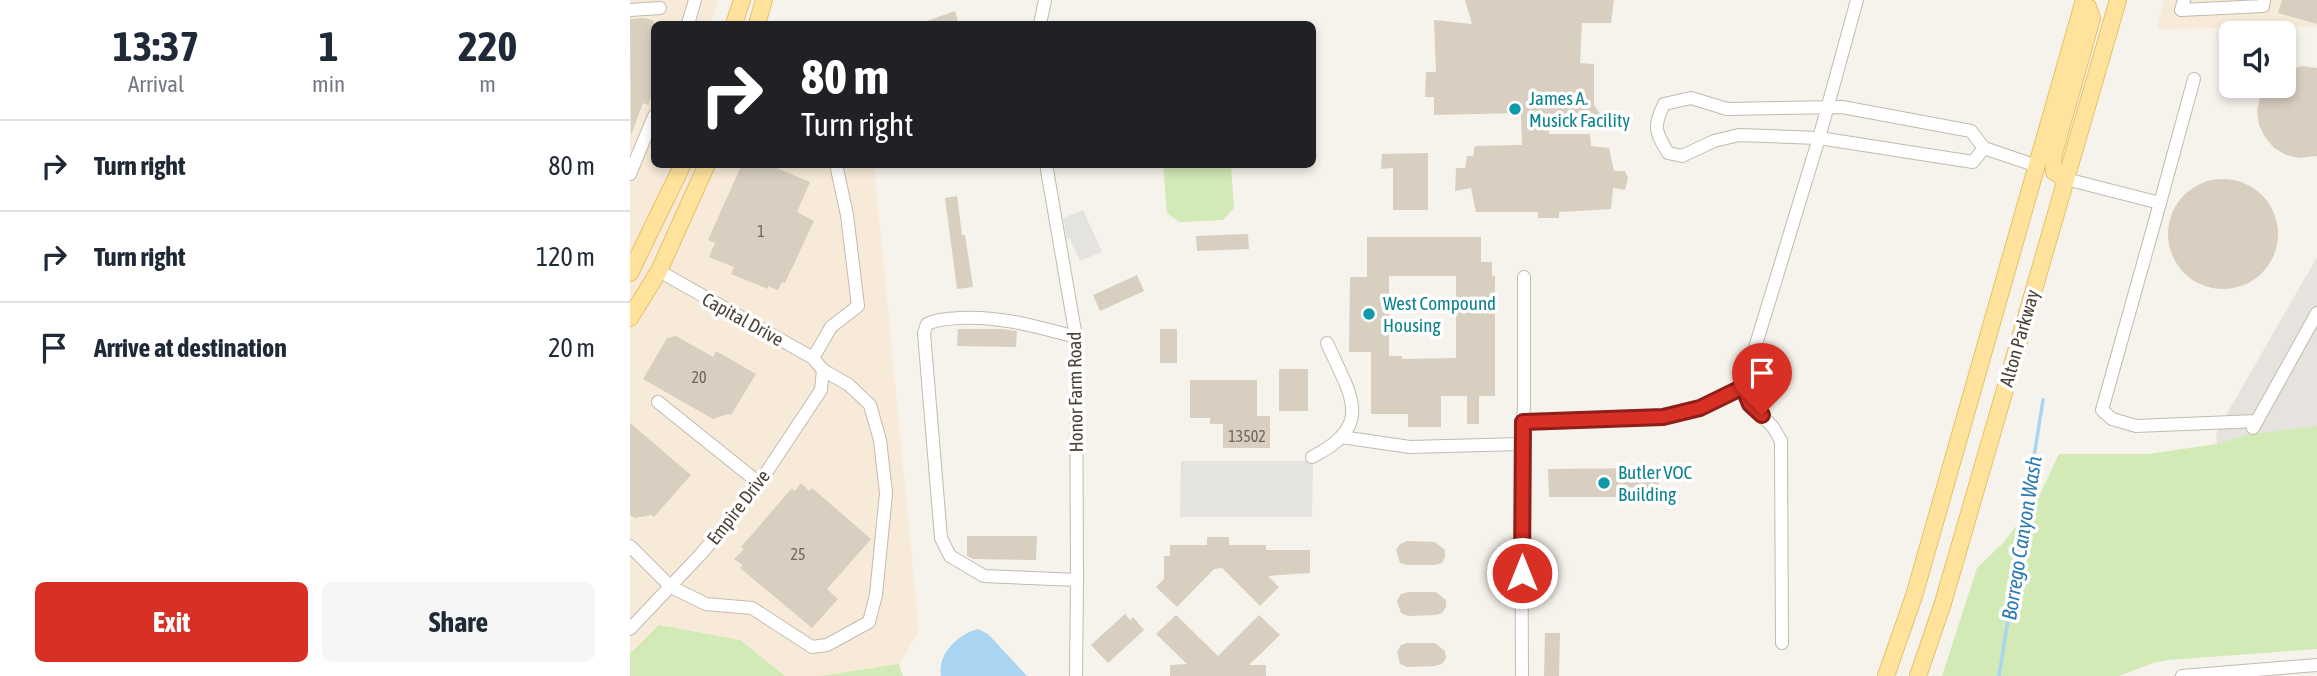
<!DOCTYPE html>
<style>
:root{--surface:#fff;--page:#f6f6f7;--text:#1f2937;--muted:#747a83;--line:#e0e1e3;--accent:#d93025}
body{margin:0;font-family:"Asap Condensed",sans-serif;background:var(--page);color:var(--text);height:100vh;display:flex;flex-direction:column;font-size:26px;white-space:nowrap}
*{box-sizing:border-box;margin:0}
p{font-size:23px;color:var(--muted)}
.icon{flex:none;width:38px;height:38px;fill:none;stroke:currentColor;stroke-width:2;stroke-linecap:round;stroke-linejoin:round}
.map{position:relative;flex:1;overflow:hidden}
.details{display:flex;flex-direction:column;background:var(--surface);width:630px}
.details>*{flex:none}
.banner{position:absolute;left:21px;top:21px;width:665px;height:147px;border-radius:10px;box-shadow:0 4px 10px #0003;background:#202124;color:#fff;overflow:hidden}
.controls{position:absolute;left:1589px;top:21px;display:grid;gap:14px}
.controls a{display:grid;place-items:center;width:77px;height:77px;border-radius:10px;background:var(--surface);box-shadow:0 4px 10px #0003;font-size:35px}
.pin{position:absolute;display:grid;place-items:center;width:60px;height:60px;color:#fff;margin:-72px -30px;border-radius:50% 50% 50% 0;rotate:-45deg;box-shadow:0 0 7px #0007}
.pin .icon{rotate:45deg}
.me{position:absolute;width:77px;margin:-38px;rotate:0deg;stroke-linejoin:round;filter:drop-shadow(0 0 5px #0008)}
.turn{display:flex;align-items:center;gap:24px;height:147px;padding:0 35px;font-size:32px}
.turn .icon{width:91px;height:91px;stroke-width:2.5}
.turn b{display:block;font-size:49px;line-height:60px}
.eta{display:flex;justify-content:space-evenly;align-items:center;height:119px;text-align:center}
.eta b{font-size:42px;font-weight:700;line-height:49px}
.button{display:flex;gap:14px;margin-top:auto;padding:14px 35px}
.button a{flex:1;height:80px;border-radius:10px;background:var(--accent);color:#fff;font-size:28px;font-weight:700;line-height:80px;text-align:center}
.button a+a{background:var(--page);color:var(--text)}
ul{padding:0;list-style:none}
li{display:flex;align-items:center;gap:21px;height:91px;padding:0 35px;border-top:2px solid var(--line)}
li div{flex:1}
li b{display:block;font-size:26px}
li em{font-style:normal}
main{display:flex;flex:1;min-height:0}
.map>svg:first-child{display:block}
.commercial{fill:#f7ead8}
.industrial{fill:#e6e2dd}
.green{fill:#d2eab5}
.parking{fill:#e5e3e0}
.water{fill:#a9d4f2}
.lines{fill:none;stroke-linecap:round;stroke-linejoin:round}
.stream{stroke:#a9d4f2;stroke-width:3.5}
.building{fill:#d8cfc1;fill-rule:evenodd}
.minor-casing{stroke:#c2bbae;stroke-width:14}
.major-casing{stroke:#e6c16a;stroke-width:18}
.minor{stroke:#fff;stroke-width:12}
.major{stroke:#ffe39c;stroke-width:16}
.route-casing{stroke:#8d1f18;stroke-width:18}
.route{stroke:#d93025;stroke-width:12}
.culture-dot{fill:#0f9aa8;stroke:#fff;stroke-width:2.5}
.labels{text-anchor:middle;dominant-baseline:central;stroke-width:7;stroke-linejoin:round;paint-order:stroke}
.number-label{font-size:16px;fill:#6e675b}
.culture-label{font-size:19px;fill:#0d838f;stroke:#fff;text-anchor:start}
.street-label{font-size:19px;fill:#4b4439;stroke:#fff}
.water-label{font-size:21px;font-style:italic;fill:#2e7ab2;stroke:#fff}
</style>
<main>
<section class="details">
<div class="eta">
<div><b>13:37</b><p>Arrival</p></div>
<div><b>1</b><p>min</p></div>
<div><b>220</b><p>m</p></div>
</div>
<ul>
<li><svg class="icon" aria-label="right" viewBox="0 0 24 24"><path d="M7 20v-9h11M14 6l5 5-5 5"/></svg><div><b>Turn right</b></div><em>80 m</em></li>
<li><svg class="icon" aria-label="right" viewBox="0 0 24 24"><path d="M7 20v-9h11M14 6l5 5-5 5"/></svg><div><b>Turn right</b></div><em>120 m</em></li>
<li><svg class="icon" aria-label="arrive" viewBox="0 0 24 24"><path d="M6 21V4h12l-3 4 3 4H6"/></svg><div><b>Arrive at destination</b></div><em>20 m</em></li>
</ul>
<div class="button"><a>Exit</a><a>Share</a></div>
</section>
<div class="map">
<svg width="1687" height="676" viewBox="0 0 1687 676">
<rect width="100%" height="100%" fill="#f6f3ec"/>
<g class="commercial">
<polygon points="0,0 88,0 81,24 24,24 24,164 244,165 289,631 269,664 190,676 155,676 110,640 30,625 0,654"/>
<polygon points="1534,0 1687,0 1687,27 1531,29 1527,26"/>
</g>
<polygon class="industrial" points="1687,257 1687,426 1620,434 1587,444 1586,433"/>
<g class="green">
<polygon points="533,165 601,165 604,208 593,220 549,222 537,213"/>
<polygon points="1687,426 1687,649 1538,660 1523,663 1489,676 1312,676 1347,568 1374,542 1409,496 1429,454 1518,454 1587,444 1620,434"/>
<polygon points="29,625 110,640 155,676 0,676 0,654"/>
<polygon points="269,664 273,676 190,676 268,664"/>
</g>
<g class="parking">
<polygon points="453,210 472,252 450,261 440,239 437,239 433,218"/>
<polygon points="551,461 683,461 682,517 550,517"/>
</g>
<path class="water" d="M348 629 358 634 397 676H311C307 654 328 634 348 629Z"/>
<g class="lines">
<polyline class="stream" points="1369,676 1413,400"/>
</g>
<g class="building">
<polygon points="835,0 984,0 981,23 952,23 950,63 964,64 964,105 971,115 920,114 919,134 960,134 961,146 979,148 984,171 995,171 998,178 995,190 983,188 981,209 929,212 929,218 908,218 908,212 846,212 841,188 825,191 826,168 835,168 837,156 843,156 845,146 892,145 891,113 804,115 804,97 795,97 796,72 806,72 804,20 842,24"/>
<polygon points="1652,0 1687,0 1687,24 1648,13"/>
<polygon points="325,11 329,24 291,24 291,23"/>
<polygon points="15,18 24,21 24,87 18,105 13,103 1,135 0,19"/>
<polygon points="1672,66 1687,68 1687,156 1669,158 1656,155 1644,148 1635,137 1629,125 1627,111 1630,97 1636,86 1654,86 1654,71"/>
<polygon points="798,153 798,210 763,210 763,168 751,169 752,154"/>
<polygon points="112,164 137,164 180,182 167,212 184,221 155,283 152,282 148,290 138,286 138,289 101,274 104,267 79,257 85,243 78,240"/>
<circle cx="1593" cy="234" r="55"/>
<polygon points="327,196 332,235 335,235 343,287 327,289 315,198"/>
<polygon points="618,234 619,249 567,251 566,236"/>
<path d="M737 237H851V262H862V276H865V396H849V424H837V396H811V427H778V414H741V352H719L720 277H737ZM759 276H826V358L772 359V356H759Z"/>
<polygon points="507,275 514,291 470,311 463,295"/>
<polygon points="328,329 372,329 387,331 386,347 327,346"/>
<rect x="530" y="329" width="17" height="34"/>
<polygon points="46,336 83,357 86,351 126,374 101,415 98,414 83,419 13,379 37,338"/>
<rect x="649" y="369" width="29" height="42"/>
<polygon points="560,380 627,380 627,416 640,416 640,448 593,448 593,424 580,424 580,418 560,418"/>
<polygon points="0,423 61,475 24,517 21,515 5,518 0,515"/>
<polygon points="1029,468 1029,497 919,497 918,469"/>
<polygon points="171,483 179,491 182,488 241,539 197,589 208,599 182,628 110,568 113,565 104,559 114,549 111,547 162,488 165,491"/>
<polygon points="337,536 407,536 406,560 343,559 337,556"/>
<polygon points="577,537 599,537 599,545 636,545 636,550 680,550 680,573 638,576 649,587 630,606 592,568 584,569 547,607 526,587 534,579 534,556 540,556 540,545 577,545"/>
<polygon points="777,541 805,542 815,550 815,557 812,563 805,565 777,565 770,563 766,550 770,544"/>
<polygon points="778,592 806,592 816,600 816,607 812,613 806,615 778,616 771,613 767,601 771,594"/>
<polygon points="495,614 500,620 503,617 514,630 478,663 461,645"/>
<polygon points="546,615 588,656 629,615 650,635 619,665 636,665 636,676 540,676 540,665 557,664 526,634"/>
<polygon points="915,633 930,633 929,676 914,676"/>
<polygon points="777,643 805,643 815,651 816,658 812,664 805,666 777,667 770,664 767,652 771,645"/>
</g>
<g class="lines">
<defs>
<g id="minor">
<polyline points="1554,0 1551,10 1633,6 1634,0"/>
<polyline points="0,10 30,8"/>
<polyline points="58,24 65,0"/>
<polyline points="410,24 415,0"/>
<path d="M1354 148 1343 162 1189 138 1109 135 1084 141 1052 156 1038 153C1025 131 1023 127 1034 104L1061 98 1097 109 1212 107 1341 131 1354 148 1407 166"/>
<polyline points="416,164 446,337 447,580"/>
<polyline points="0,174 24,116"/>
<polyline points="1436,179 1530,203 1564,79"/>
<polyline points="1530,203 1472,410 1482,419 1506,426 1627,421"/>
<path d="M446 337C406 326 370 316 329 318 317 319 307 319 297 324L294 333 311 538 320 556 354 576 447 580 446 676"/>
<polyline points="183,358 201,327 228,306 217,215 206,164"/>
<polyline points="1113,387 1120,404 1143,427 1151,441 1152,643"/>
<polyline points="28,402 129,483"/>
<polyline points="893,422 1033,417 1070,408 1113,387 1189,138 1227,0"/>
<polyline points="1623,428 1687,313"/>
<polyline points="711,437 780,447 891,444 892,676"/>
<polyline points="891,444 894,407 894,277"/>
<path d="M682 457C746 425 720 395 697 343"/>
<polyline points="0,546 41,587 76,604 122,608 182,647 197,645 239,622 246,595 256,493 250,440 240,405 219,385 193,370 183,358 29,271"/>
<polyline points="0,629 70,555 122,494 191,390 193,370"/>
<polyline points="1552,676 1687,665"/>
</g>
<g id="major">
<polyline points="104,24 112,0"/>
<polyline points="127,24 134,0"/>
<polyline points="1436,179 1424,172 1423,157 1462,18 1458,7 1453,4"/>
<polyline points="0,273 53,164"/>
<polyline points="0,318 29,271 77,164"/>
<polyline points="1256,676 1284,596 1454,0"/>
<polyline points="1288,676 1313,603 1488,0"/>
</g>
</defs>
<use href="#minor" class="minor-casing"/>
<use href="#major" class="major-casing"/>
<use href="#minor" class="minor"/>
<use href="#major" class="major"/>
</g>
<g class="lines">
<defs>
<polyline id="route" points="892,573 893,422 1033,417 1070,408 1113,387 1120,404 1132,415"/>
</defs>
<use href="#route" class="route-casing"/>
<use href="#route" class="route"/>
</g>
<g class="culture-dot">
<circle cx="885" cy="109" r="7"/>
<circle cx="739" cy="314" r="7"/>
<circle cx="974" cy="483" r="7"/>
</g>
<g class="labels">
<g class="number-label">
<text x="131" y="231">1</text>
<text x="69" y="377">20</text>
<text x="617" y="436">13502</text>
<text x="168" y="554">25</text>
</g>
<g class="culture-label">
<text x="899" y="98">James A.<tspan x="899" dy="22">Musick Facility</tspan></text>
<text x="753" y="303">West Compound<tspan x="753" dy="22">Housing</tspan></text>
<text x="988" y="472">Butler VOC<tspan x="988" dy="22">Building</tspan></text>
</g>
<g class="street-label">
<text transform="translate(113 319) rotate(29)">Capital Drive</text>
<text transform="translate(1389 338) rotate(-74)">Alton Parkway</text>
<text transform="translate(445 392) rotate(-91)">Honor Farm Road</text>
<text transform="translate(108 507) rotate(-52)">Empire Drive</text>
</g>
<g class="water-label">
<text transform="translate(1391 538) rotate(-81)">Borrego Canyon Wash</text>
</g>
</g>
</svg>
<div class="controls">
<a><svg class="icon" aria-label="sound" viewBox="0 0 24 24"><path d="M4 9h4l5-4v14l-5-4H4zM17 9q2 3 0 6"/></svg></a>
</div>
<div class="pin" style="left:1132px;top:415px;background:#d93025"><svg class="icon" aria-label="arrive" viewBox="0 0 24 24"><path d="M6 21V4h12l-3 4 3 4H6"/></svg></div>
<svg class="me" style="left:892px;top:573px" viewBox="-20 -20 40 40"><circle r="17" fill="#d93025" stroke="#fff" stroke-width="3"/><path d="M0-11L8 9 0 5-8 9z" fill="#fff"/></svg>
<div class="banner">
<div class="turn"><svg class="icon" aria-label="right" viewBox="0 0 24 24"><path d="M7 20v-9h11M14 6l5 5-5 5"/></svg><div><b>80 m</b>Turn right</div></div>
</div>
</div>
</main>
